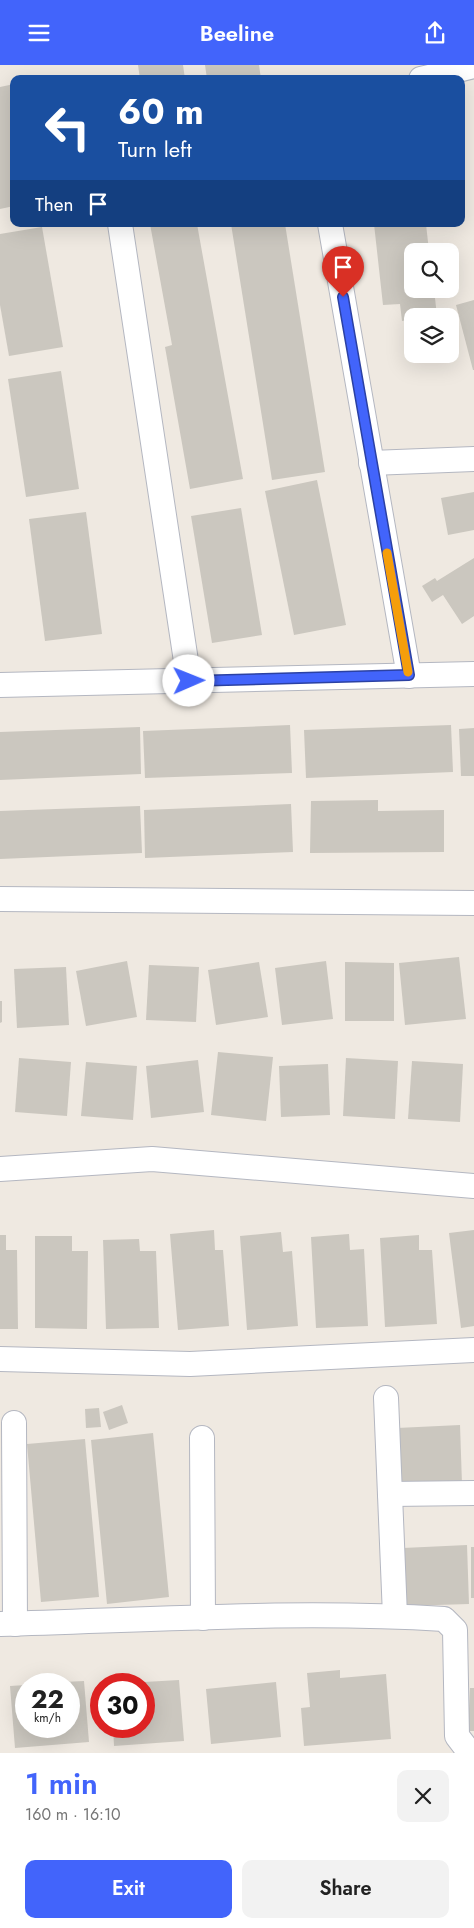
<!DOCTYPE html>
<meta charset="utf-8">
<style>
:root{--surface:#fff;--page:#f2f2f2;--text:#222;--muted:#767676;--accent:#4264fb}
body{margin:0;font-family:Jost,sans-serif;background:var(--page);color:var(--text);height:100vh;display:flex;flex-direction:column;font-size:19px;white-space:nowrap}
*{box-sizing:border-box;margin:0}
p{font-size:16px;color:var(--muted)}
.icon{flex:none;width:28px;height:28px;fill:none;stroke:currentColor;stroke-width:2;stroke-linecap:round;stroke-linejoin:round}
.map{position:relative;height:1688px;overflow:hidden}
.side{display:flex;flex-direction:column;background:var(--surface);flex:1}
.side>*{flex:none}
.banner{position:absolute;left:10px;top:10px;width:455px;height:152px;border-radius:10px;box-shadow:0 5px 20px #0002;background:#1a4fa0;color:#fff;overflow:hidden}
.tools{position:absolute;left:404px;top:178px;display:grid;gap:10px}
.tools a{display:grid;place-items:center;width:55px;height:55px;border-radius:10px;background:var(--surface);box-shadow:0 5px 20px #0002;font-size:25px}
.speed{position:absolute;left:15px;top:1608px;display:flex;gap:10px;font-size:25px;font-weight:700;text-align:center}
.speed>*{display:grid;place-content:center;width:65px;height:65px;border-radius:50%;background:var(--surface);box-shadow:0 5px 20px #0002;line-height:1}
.speed small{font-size:12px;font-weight:400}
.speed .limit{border:8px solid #d22;background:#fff;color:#111}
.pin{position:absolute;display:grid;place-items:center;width:42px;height:42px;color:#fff;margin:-51px -21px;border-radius:50% 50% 50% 0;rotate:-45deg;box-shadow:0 0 5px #0007}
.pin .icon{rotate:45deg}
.me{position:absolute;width:55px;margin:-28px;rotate:89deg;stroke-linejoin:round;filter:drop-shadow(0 0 4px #0008)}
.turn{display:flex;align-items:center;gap:18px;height:105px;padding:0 25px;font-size:22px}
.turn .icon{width:65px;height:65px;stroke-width:2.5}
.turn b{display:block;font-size:35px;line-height:42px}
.then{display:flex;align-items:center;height:48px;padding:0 25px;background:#0003;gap:10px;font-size:19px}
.round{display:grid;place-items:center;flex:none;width:52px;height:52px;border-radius:10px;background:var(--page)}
.headline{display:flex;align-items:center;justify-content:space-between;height:85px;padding:0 25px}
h1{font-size:30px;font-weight:600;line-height:38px;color:var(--accent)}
.button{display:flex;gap:10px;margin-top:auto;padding:10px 25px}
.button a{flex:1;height:58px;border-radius:10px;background:var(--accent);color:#fff;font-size:20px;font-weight:600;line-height:58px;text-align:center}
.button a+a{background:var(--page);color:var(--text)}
header{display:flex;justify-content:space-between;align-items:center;height:65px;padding:0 25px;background:var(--accent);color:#fff;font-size:22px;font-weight:600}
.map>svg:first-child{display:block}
.building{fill:#cbc7bf}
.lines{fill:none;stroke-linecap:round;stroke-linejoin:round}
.street-casing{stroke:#b4b7c1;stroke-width:26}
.street{stroke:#fff;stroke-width:24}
.route-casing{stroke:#2b41a3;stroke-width:12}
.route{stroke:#4264fb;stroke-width:9}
.slow{stroke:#f59e0b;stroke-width:9}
</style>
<header><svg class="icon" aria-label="menu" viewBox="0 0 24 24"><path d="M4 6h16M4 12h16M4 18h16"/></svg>Beeline<svg class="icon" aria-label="share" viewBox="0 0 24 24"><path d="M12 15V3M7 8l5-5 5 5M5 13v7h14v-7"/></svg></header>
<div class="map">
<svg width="474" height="1688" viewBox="0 0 474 1688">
<rect width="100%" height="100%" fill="#efe9e1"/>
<g class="building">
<polygon points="138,0 183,0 185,14 140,14"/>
<polygon points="205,0 259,0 261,14 207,14"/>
<polygon points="14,19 14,141 0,144 0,22"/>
<polygon points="150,159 197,159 243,414 190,424 165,282 172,280"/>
<polygon points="231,159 285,159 325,407 272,415"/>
<polygon points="374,159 426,159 429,186 412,186 412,224 434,224 437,251 412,251 412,254 402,256 400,239 383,240"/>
<polygon points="42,162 63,282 9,291 0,240 0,169"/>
<polygon points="474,235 474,305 473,305 456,240"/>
<polygon points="61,306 79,424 26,432 8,314"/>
<polygon points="317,415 346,560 294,570 265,426"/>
<polygon points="474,427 474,465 448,470 441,433"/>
<polygon points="241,443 262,570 212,578 191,451"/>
<polygon points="86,447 102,569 45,576 29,454"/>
<polygon points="474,493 474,551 462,559 443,530 432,537 422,521 435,513 437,516"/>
<polygon points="290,660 292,708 145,713 143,666"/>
<polygon points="451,660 453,707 306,713 304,665"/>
<polygon points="140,662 141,709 0,715 0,667"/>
<polygon points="474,663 474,711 461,711 459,664"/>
<polygon points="378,735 378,746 444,745 444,787 310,788 311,736"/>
<polygon points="291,739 293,787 145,793 144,745"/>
<polygon points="140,741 142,788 0,794 0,746"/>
<polygon points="459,892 466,954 405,960 399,898"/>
<polygon points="127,896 137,952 86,961 76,906"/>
<polygon points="326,896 333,954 282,960 275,903"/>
<polygon points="259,897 268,952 216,960 208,905"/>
<polygon points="345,897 394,898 394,956 345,956"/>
<polygon points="149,900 199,902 196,957 146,955"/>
<polygon points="66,902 69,960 17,963 14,904"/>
<polygon points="0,936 2,936 2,957 0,958"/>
<polygon points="218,987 273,992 266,1056 211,1050"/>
<polygon points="19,993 71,997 67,1051 15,1047"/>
<polygon points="346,993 398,996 395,1054 343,1051"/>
<polygon points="198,995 204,1047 151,1053 146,1001"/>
<polygon points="412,996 463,999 460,1057 408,1054"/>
<polygon points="86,997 137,1001 133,1055 81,1051"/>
<polygon points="328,999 330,1050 281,1052 279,1001"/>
<polygon points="214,1165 215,1185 223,1185 229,1261 178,1265 170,1169"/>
<polygon points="474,1165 474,1261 461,1263 449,1168"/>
<polygon points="281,1167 283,1187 292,1186 298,1261 247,1265 240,1171"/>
<polygon points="349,1169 350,1185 364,1184 368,1261 316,1263 311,1172"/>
<polygon points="0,1170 6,1170 6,1185 17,1185 18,1264 0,1264"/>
<polygon points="419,1170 419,1185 432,1185 437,1259 385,1262 380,1173"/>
<polygon points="35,1171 72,1171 72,1186 88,1186 87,1264 35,1263"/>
<polygon points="139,1174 140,1186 156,1186 159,1263 106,1264 103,1175"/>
<polygon points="122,1340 128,1358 109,1365 103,1347"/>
<polygon points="99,1343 101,1362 86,1363 85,1344"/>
<polygon points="460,1360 462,1419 400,1423 397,1363"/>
<polygon points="153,1368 169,1532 107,1539 91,1375"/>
<polygon points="85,1374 99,1532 41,1537 27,1379"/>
<polygon points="467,1480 469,1539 404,1541 403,1483"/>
<rect x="471" y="1482" width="3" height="51"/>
<polygon points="340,1605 340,1613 386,1609 391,1674 304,1681 301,1643 310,1642 307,1608"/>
<polygon points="179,1615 184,1676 114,1681 113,1661 144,1661 144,1617"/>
<polygon points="84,1616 89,1677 15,1683 10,1621 26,1620 26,1661 69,1661 69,1619 63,1617"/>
<polygon points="276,1617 281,1672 211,1679 206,1624"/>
<polygon points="470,1623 474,1623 474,1666 468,1666"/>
</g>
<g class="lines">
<defs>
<g id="street">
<polyline points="421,14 474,1"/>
<polyline points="120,159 189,616"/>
<polyline points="330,159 409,611"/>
<polyline points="371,398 474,394"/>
<polyline points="0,620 474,609"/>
<polyline points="0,834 474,838"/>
<polyline points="0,1104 152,1094 474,1121"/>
<polyline points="0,1294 190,1299 474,1285"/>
<polyline points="386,1333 395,1551"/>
<polyline points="14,1358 15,1559"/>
<polyline points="202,1373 203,1553"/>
<polyline points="390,1429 474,1428"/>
<path d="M0 1559C147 1555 297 1545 444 1554L455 1565 457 1671 470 1688"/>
</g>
</defs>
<use href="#street" class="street-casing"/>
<use href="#street" class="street"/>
</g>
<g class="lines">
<defs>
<polyline id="route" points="189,616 409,610 343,232"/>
</defs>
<use href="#route" class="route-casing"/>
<use href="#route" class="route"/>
<polyline class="slow" points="387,488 408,607"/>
</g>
</svg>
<div class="tools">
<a><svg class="icon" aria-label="search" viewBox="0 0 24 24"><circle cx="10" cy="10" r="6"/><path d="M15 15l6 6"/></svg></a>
<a><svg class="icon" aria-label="layers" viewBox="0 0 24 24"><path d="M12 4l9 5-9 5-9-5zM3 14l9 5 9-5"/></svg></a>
</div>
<div class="speed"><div>22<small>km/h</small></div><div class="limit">30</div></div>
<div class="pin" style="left:343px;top:232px;background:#d93025"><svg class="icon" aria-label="arrive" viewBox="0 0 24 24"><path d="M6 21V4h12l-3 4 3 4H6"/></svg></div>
<svg class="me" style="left:189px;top:616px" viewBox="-20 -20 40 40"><circle r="19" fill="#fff"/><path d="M0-13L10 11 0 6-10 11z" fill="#4264fb"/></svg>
<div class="banner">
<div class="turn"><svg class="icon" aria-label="left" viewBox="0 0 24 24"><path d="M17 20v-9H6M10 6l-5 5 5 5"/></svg><div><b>60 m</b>Turn left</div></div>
<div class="then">Then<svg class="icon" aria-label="arrive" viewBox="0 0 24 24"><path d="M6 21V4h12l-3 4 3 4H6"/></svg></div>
</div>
</div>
<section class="side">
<div class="headline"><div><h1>1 min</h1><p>160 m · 16:10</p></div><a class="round"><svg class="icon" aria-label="close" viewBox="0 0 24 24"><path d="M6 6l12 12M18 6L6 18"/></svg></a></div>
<div class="button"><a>Exit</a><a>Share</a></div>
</section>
